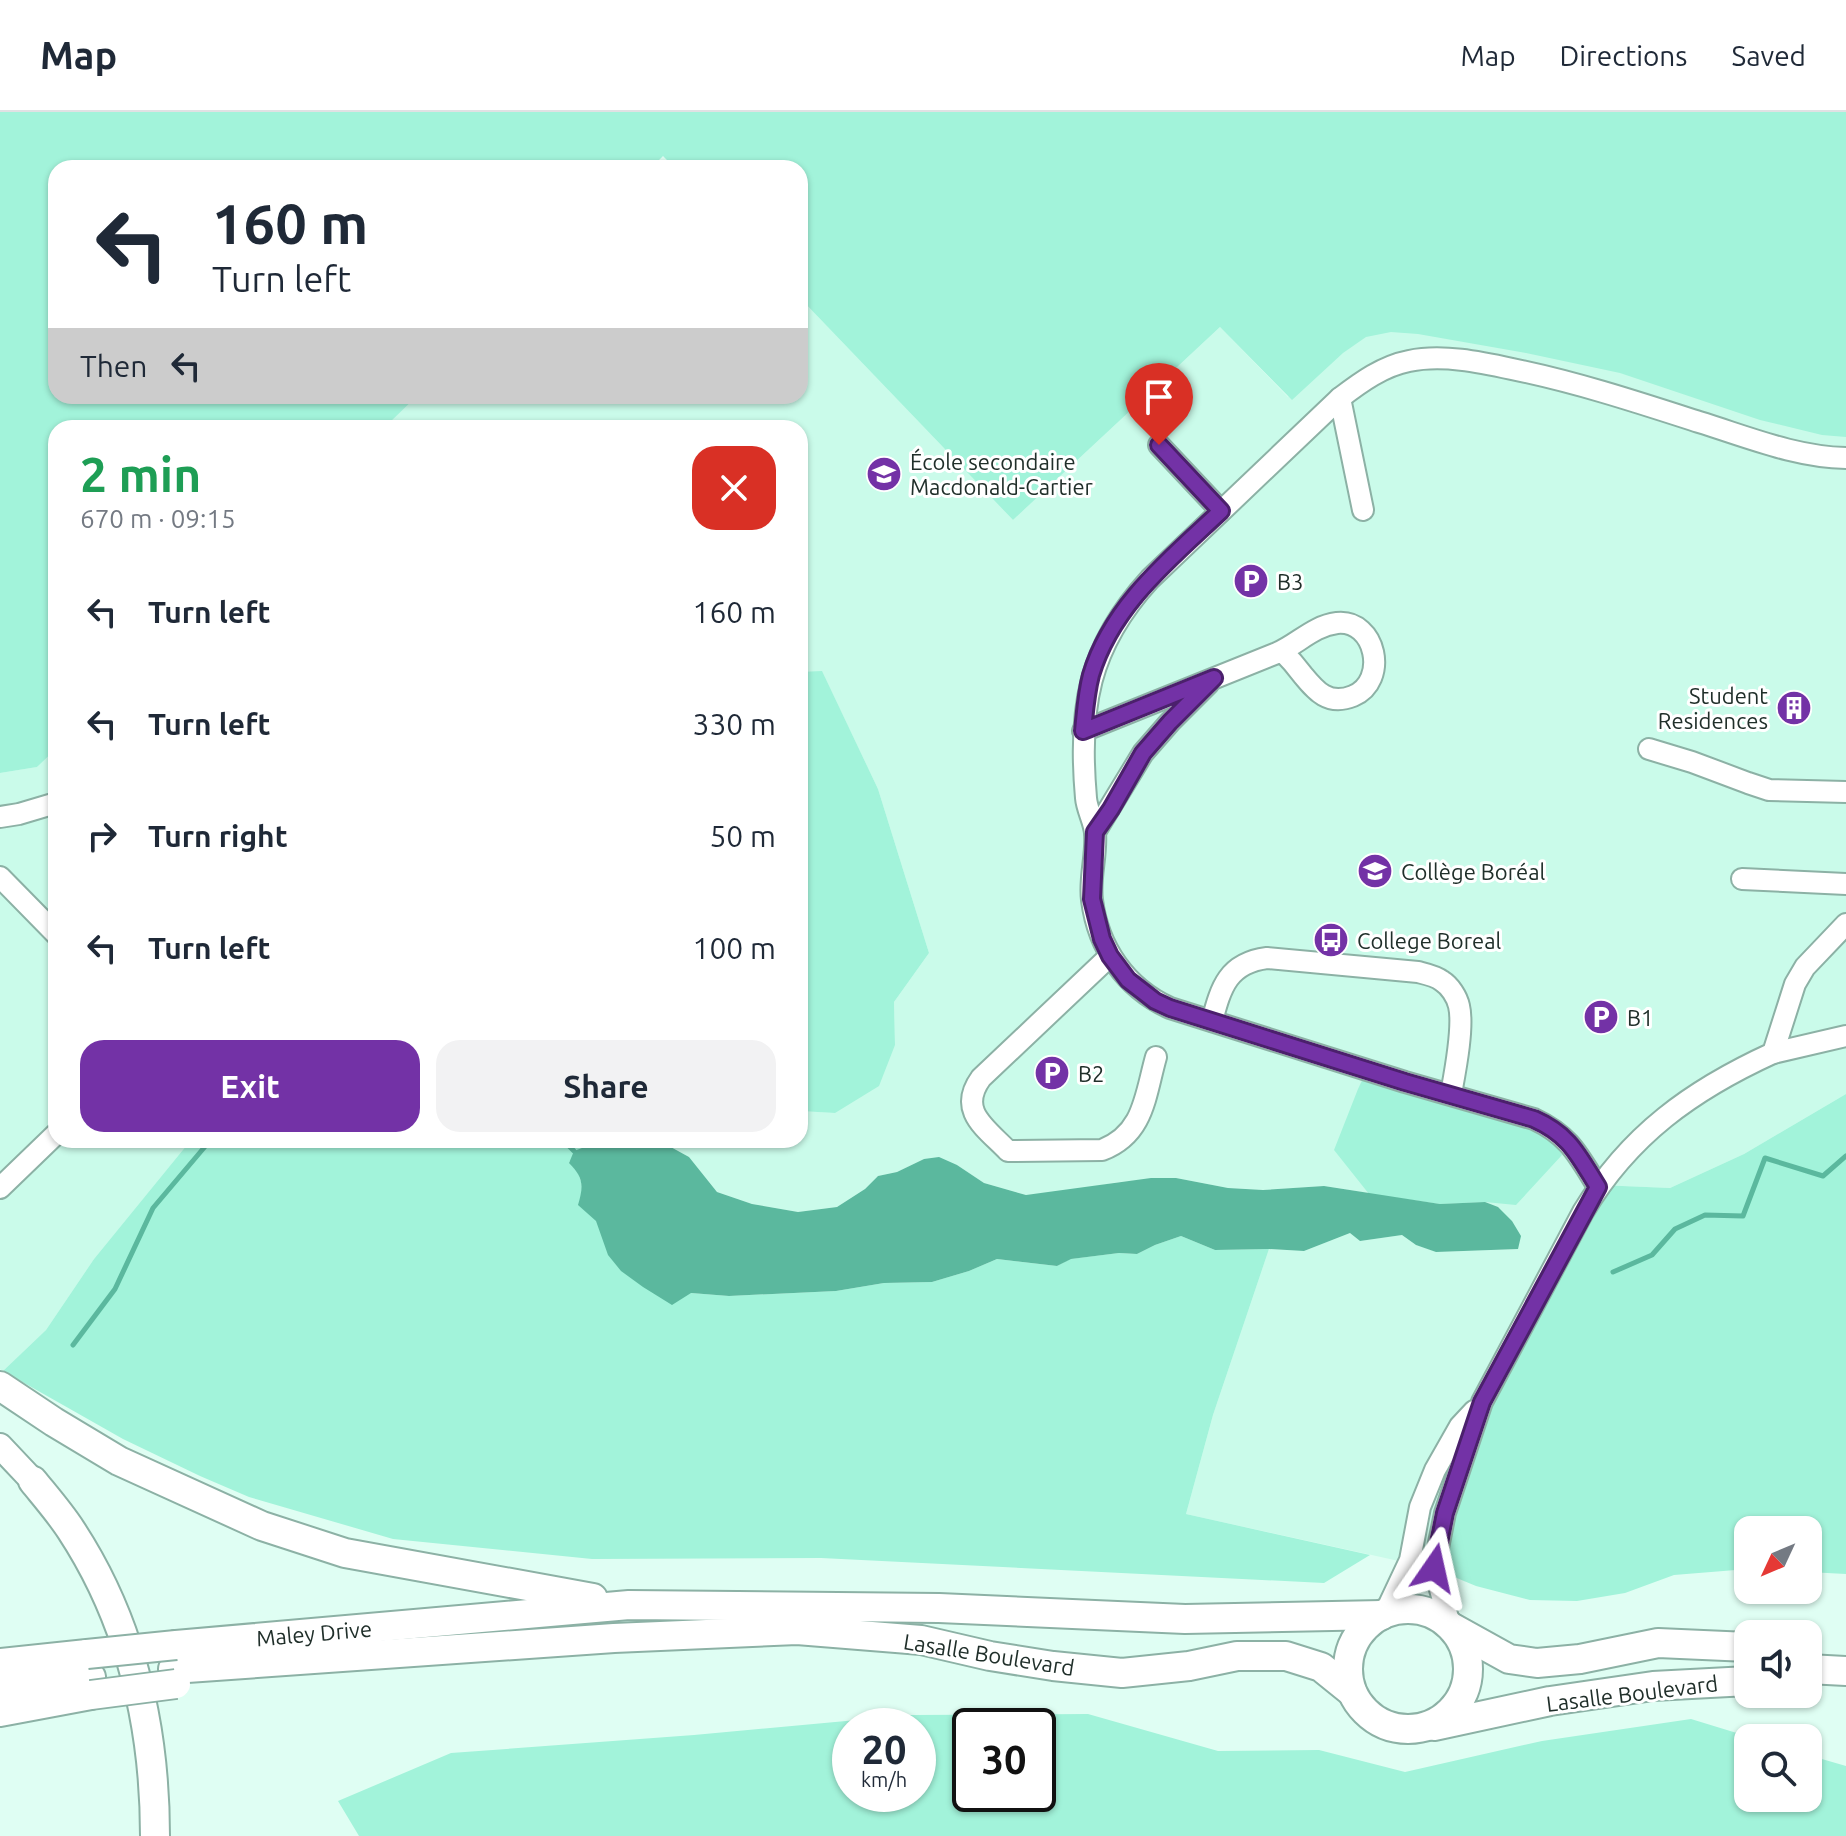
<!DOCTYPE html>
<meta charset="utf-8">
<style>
:root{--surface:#fff;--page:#f2f2f3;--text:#1f2937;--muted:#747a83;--line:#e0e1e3;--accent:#7332a6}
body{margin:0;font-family:Ubuntu,sans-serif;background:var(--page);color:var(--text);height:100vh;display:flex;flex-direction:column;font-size:30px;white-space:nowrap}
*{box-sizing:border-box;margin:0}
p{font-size:26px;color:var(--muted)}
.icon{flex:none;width:44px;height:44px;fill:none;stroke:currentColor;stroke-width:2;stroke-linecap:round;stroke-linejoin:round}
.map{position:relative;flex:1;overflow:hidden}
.panel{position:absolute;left:48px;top:308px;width:760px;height:728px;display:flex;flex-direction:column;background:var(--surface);border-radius:24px;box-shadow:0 2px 6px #0004}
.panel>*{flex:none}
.hud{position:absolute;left:48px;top:48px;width:760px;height:244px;border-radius:24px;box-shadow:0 2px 6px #0004;background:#fff;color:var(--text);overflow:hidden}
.needle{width:52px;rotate:226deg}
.fabs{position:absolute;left:1734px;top:1404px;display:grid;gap:16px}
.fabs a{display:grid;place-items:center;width:88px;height:88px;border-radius:16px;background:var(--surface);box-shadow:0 2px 6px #0004;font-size:40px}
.speed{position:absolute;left:832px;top:1596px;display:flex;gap:16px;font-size:40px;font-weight:700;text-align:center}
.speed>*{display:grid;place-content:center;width:104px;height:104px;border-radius:50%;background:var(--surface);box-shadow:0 2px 6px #0004;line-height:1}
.speed small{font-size:20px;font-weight:400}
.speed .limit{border:4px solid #111;border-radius:12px;background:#fff;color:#111}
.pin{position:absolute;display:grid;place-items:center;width:68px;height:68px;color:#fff;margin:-82px -34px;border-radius:50% 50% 50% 0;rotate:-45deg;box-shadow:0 0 8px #0007}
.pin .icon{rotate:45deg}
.me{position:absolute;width:88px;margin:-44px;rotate:11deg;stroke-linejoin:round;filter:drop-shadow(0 0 6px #0008)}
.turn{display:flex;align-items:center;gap:28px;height:168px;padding:0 32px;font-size:36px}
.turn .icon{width:104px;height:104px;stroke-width:2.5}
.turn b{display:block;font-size:56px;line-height:68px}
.then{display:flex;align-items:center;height:76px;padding:0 32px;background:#0003;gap:16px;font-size:30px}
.round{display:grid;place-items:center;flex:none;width:84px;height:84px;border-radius:24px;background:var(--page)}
.head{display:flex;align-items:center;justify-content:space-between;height:136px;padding:0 32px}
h1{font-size:48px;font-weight:600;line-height:60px;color:#1e9e55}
.button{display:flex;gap:16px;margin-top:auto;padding:16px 32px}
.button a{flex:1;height:92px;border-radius:24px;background:var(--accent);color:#fff;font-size:32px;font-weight:600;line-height:92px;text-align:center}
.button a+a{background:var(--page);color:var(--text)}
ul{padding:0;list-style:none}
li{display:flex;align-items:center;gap:24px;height:112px;padding:0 32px}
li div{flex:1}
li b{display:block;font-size:30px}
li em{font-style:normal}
header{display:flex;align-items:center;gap:48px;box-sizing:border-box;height:112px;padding:0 40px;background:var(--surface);border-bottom:2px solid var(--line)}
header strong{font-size:38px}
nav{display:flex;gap:44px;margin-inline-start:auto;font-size:28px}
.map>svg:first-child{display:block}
.built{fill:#cafbea}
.green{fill:#a2f3da;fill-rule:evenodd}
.water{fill:#5bb89e}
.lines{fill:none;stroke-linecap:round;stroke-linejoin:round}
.stream{stroke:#5bb89e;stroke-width:5}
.minor-casing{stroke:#8cb1a5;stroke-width:24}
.major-casing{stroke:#8cb1a5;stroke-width:28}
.highway-casing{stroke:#8cb1a5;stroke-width:32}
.minor{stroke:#fff;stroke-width:20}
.major{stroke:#fff;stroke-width:24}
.highway{stroke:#fff;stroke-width:28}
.highway-bridge-casing{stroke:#8cb1a5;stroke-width:32;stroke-linecap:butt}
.highway-bridge{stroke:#fff;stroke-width:28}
.route-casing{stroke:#4b206c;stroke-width:20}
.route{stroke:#7332a6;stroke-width:14}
.labels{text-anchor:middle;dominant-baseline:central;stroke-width:6;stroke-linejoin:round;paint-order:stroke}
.poi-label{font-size:22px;fill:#202f2a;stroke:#fff;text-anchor:start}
.street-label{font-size:22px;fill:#202f2a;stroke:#fff}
</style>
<header>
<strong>Map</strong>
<nav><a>Map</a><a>Directions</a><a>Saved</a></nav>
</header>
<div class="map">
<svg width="1846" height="1724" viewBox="0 0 1846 1724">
<rect width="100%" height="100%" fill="#dffef3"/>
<g class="built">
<polygon points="1583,0 1846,0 1846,982 1744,1042 1670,1076 1597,1073 1435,1457 1186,1402 1213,1303 1269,1137 1304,1139 1350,1121 1360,1129 1402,1123 1416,1133 1437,1140 1517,1137 1462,1092 1440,1092 1324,1074 1263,1078 1228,1076 1176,1066 1119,1070 1068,1079 1026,1083 984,1071 957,1053 924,1047 897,1060 878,1064 865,1077 837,1095 798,1100 752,1092 717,1080 689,1045 658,1028 800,1028 800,999 835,1001 895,933 894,890 929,841 878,677 822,560 800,560 800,316 384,316 417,284 800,284 800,186 1013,408 1220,215 1288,285"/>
<polygon points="56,637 56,1028 191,1028 94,1147 46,1218 3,1259 0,1257 0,661 37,655"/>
</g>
<g class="green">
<polygon points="0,0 1846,0 1846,325 1822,323 1760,308 1620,261 1526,241 1418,222 1391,220 1366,225 1343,241 1292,288 1220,215 1013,408 800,186 800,56 675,56 663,44 651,56 56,56 56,284 417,284 384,316 56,316 56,637 37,655 0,661"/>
<polygon points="822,559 878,677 929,841 894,890 895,933 879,974 835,1001 800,999 800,560"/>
<polygon points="1367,958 1550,1021 1562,1043 1516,1093 1485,1090 1440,1092 1369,1082 1334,1038 1358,977"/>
<polygon points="1846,982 1846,1462 1808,1460 1808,1418 1748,1418 1748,1457 1674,1463 1625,1481 1577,1489 1530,1488 1476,1474 1435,1457 1451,1374 1598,1073 1670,1076 1744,1042"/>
<path d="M191 1028H603L589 1032 569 1050C583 1065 584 1073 579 1093L691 1181 729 1184 836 1179 884 1171 932 1170 969 1159 997 1147 1057 1154 1070 1147 1119 1141 1137 1142 1155 1133 1181 1124 1215 1138 1269 1137 1213 1303 1186 1402 1370 1443 1324 1471 821 1446 592 1447 393 1427 249 1385 200 1364 123 1327 3 1259 46 1218 94 1147Z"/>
<path d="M1088 1602 1218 1639 1319 1638 1405 1660 1542 1629 1691 1607 1753 1626H1748V1686H1808V1643L1846 1654V1724H359L338 1689 451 1641 694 1623 911 1603ZM850 1614H918V1682H850ZM970 1614H1038V1682H970Z"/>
</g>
<path class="water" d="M603 1028H658L689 1045 717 1080 752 1092 798 1100 837 1095 865 1077 878 1064 897 1060 924 1047 939 1045 957 1053 984 1071 1026 1083 1151 1066H1176L1228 1076 1263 1078 1324 1074 1440 1092 1485 1090 1498 1095 1512 1109 1521 1124 1518 1137 1436 1140 1416 1133 1402 1123 1360 1129 1350 1121 1304 1139 1269 1137 1215 1138 1181 1124 1155 1133 1137 1142 1119 1141 1071 1147 1057 1154 997 1147 969 1159 932 1170 884 1171 836 1179 729 1184 691 1181 672 1193 643 1175 621 1159 608 1143 596 1109 578 1093C584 1073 583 1065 569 1051L574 1039Z"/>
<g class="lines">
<g class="stream">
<polyline points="484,1028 509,1033 525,1028"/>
<polyline points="563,1028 574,1039"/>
<polyline points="1613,1160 1652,1143 1675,1117 1705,1103 1743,1104 1765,1046 1823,1064 1846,1044"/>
<polyline points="73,1233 115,1177 153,1096 208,1031 223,1028"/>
</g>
<defs>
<g id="minor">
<polyline points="1340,286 1363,398"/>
<polyline points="1159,333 1221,399"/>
<path d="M1083 619C1148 593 1213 567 1277 541 1298 532 1313 514 1337 511 1376 507 1389 569 1353 584 1328 594 1316 579 1302 562 1296 554 1289 546 1282 539"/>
<polyline points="1649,637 1692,650 1748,671 1769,678 1846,680"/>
<polyline points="0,705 19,702 56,691"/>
<polyline points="1095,720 1143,641 1170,610 1208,572"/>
<polyline points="0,765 56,822"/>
<polyline points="1742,767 1846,772"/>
<path d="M1110 844 981 966C957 999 986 1016 1008 1039L1102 1038C1144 1022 1145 984 1156 945"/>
<path d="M1212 909C1221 875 1228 851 1267 846L1418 860C1426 862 1436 864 1442 869 1450 874 1457 885 1459 894 1464 915 1455 960 1451 982"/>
<polyline points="1773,941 1846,924"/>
<path d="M1598 1075C1578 1043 1570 1024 1534 1007L1405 970 1170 896C1126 876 1098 836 1092 788 1089 766 1097 743 1095 721 1094 709 1087 698 1086 686 1078 596 1088 535 1150 467L1340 286C1361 270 1383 254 1409 249 1442 242 1480 250 1512 257 1576 270 1637 290 1699 310 1748 325 1795 345 1846 346"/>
<polyline points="0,1076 56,1022"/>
<polyline points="1385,1501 1410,1448 1420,1395 1435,1358 1460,1314 1474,1299"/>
<path d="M1450 1513 1434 1456 1445 1401 1482 1290 1583 1100C1629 1023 1692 978 1773 941L1795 872 1805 855 1846 812"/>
</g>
<polyline id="major" points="0,1334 33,1369"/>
<g id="highway">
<polyline points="0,1274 54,1310 119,1349 262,1414 345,1441 593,1486"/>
<path d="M33 1369C46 1385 60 1401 71 1418 132 1511 155 1615 155 1724"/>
<circle cx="1408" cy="1557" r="60"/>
<polyline points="1453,1516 1509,1547 1537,1551 1580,1547 1658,1531 1748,1535"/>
<polyline points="176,1533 629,1493 939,1496 1185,1507 1382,1503"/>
<polyline points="0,1551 87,1542"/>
<polyline points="173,1557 614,1526 797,1518 921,1528 990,1544 1053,1554 1122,1561 1189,1554 1237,1544 1286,1544 1321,1555 1352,1580"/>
<polyline points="1808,1557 1846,1559"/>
<polyline points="0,1574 91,1565"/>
<polyline points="0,1600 91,1583"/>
<polyline points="1434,1614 1550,1589 1653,1574 1748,1569"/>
</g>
</defs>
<use href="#minor" class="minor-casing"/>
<use href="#major" class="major-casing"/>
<use href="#highway" class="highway-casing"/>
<use href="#minor" class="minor"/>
<use href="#major" class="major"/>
<use href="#highway" class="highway"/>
<defs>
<g id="highway-bridge">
<polyline points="87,1542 176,1533"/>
<polyline points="91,1583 176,1572"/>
</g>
</defs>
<use href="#highway-bridge" class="highway-bridge-casing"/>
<use href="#highway-bridge" class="highway-bridge"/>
</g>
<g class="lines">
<defs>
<path id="route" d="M1159 333 1221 399C1170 447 1112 493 1091 563 1086 582 1085 600 1083 619L1214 566 1170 610 1143 641 1111 697 1095 720 1092 787 1102 827 1110 844 1128 868 1155 889 1170 896 1405 970 1534 1007C1570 1023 1578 1043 1598 1075L1482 1290 1445 1401 1434 1456"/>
</defs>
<use href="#route" class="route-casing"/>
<use href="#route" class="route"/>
</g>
<defs>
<symbol id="school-disc" viewBox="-11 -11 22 22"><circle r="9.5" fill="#7332a6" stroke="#fff"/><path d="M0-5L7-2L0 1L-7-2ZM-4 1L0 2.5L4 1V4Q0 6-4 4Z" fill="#fff"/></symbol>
<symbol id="parking-disc" viewBox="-11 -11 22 22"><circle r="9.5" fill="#7332a6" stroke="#fff"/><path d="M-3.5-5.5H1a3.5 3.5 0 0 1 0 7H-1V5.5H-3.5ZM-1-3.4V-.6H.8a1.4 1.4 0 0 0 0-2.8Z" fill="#fff"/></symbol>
<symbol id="building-disc" viewBox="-11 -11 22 22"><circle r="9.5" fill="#7332a6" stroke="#fff"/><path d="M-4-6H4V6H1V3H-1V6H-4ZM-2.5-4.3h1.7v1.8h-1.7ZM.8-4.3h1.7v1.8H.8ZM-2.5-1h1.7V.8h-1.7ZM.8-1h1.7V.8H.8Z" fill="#fff"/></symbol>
<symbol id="university-disc" viewBox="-11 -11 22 22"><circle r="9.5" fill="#7332a6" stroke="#fff"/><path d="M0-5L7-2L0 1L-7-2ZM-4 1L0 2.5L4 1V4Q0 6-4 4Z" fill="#fff"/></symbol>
<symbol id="bus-disc" viewBox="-11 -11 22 22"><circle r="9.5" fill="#7332a6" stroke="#fff"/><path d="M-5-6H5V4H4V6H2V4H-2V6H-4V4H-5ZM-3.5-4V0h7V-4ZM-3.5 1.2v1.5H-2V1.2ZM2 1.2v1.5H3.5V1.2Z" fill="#fff"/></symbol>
</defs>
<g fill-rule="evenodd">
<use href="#school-disc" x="864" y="342" width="40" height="40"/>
<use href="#parking-disc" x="1231" y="449" width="40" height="40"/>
<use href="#building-disc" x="1774" y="576" width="40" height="40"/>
<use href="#university-disc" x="1355" y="739" width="40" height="40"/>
<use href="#bus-disc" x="1311" y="808" width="40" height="40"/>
<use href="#parking-disc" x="1581" y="885" width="40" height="40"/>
<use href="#parking-disc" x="1032" y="941" width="40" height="40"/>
</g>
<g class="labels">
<g class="poi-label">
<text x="910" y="349">École secondaire<tspan x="910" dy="25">Macdonald-Cartier</tspan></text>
<text x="1277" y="469">B3</text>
<text x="1768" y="583" text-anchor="end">Student<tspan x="1768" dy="25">Residences</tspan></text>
<text x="1401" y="759">Collège Boréal</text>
<text x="1357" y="828">College Boreal</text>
<text x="1627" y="905">B1</text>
<text x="1078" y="961">B2</text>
</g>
<g class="street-label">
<text transform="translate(314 1521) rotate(-5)">Maley Drive</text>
<text transform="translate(989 1542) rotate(9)">Lasalle Boulevard</text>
<text transform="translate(1632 1581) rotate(-7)">Lasalle Boulevard</text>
</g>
</g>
</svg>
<div class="fabs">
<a><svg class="needle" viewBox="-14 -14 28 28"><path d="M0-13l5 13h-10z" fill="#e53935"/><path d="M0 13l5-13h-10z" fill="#747a83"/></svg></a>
<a><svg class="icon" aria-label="sound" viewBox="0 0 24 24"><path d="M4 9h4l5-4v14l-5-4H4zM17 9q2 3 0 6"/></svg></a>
<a><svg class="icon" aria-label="search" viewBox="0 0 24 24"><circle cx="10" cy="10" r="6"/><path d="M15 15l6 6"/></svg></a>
</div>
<div class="speed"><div>20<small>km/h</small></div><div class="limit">30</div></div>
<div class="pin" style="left:1159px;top:333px;background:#d93025"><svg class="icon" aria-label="arrive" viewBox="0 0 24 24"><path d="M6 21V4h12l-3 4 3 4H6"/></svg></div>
<svg class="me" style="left:1434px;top:1456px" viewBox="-20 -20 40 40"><path d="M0-17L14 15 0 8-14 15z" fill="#7332a6" stroke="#fff" stroke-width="4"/></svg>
<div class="hud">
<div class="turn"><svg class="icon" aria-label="left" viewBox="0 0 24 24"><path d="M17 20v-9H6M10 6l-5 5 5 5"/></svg><div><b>160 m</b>Turn left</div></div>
<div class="then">Then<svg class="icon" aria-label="left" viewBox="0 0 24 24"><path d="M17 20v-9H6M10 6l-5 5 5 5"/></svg></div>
</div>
<section class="panel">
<div class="head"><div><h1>2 min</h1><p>670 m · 09:15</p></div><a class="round" style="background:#d93025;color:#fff"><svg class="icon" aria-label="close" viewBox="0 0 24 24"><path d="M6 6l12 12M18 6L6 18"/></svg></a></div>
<ul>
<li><svg class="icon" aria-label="left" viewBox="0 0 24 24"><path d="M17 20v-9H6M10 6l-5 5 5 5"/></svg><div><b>Turn left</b></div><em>160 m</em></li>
<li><svg class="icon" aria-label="left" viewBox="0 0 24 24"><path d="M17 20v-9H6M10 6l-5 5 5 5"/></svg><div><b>Turn left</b></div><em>330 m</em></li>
<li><svg class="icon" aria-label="right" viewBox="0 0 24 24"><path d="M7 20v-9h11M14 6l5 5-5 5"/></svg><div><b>Turn right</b></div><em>50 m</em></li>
<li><svg class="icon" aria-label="left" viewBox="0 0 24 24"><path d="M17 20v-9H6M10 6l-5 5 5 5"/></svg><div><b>Turn left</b></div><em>100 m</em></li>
</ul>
<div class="button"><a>Exit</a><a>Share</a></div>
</section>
</div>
